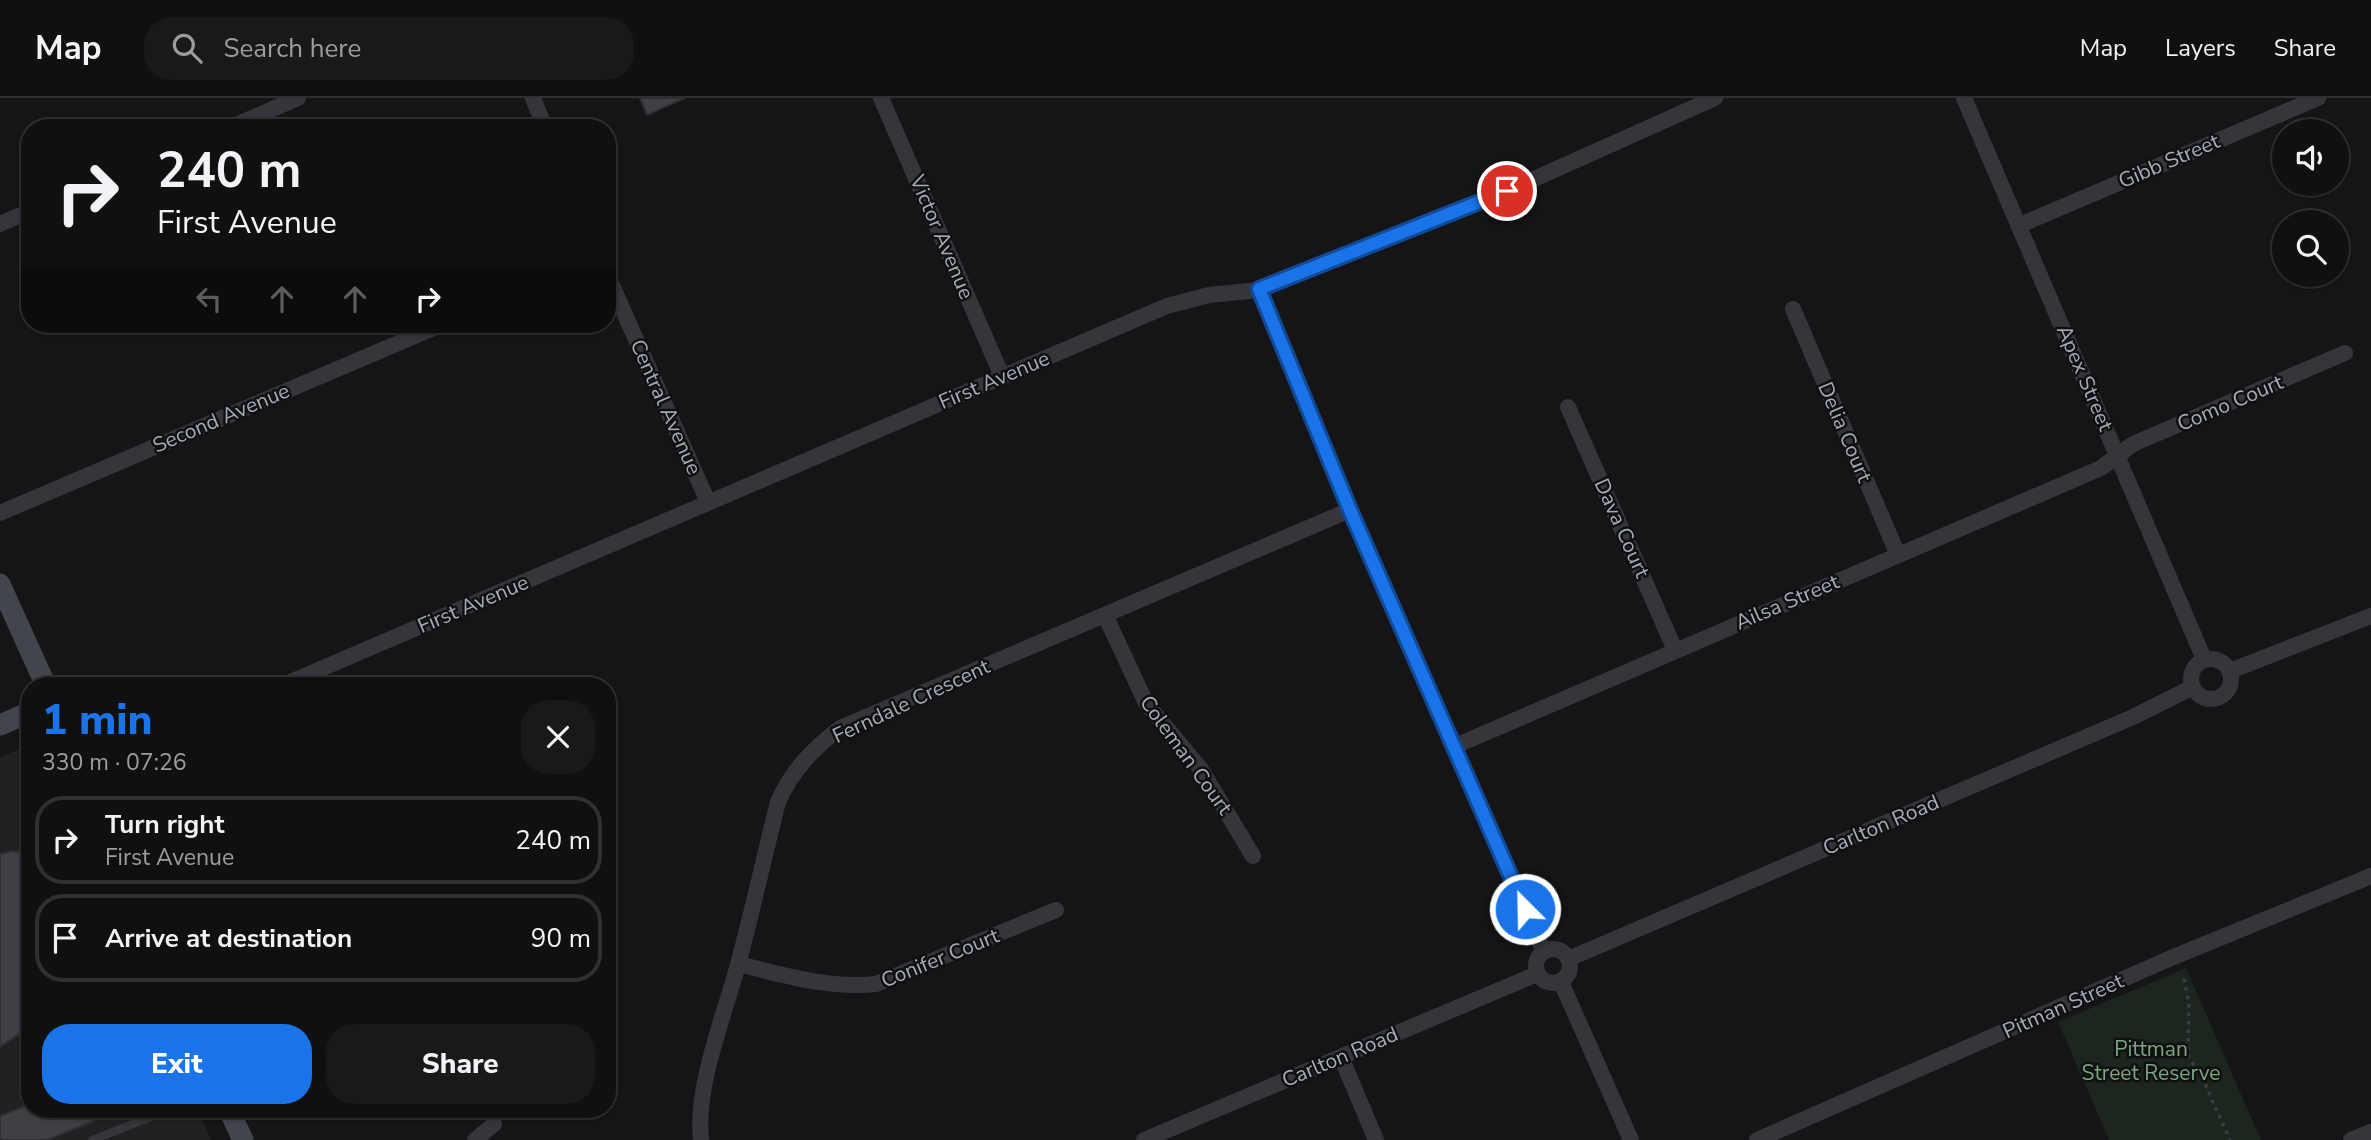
<!DOCTYPE html>
<meta charset="utf-8">
<style>
:root{--surface:#101011;--page:#19191a;--text:#f1f3f6;--muted:#9c9d9f;--line:#303031;--accent:#1a73e8}
body{margin:0;font-family:"Nunito Sans",sans-serif;background:var(--page);color:var(--text);height:100vh;display:flex;flex-direction:column;font-size:26px;white-space:nowrap}
*{box-sizing:border-box;margin:0}
p{font-size:23px;color:var(--muted)}
.icon{flex:none;width:38px;height:38px;fill:none;stroke:currentColor;stroke-width:2;stroke-linecap:round;stroke-linejoin:round}
.map{position:relative;flex:1;overflow:hidden}
.drawer{position:absolute;left:21px;top:579px;width:595px;height:441px;display:flex;flex-direction:column;background:var(--surface);border-radius:28px;box-shadow:0 2px 5px #0004,0 0 0 2px var(--line)}
.drawer>*{flex:none}
.hud{position:absolute;left:21px;top:21px;width:595px;height:214px;border-radius:28px;box-shadow:0 2px 5px #0004,0 0 0 2px var(--line);background:#101011;color:var(--text);overflow:hidden}
.controls{position:absolute;left:2272px;top:21px;display:grid;gap:14px}
.controls a{display:grid;place-items:center;width:77px;height:77px;border-radius:50%;background:var(--surface);box-shadow:0 2px 5px #0004,0 0 0 2px var(--line);font-size:35px}
.pin{position:absolute;display:grid;place-items:center;width:60px;height:60px;color:#fff;margin:-30px;border:4px solid #fff;border-radius:50%;box-shadow:0 2px 7px #0007}
.me{position:absolute;width:77px;margin:-38px;rotate:337deg;stroke-linejoin:round;filter:drop-shadow(0 0 5px #0008)}
.turn{display:flex;align-items:center;gap:24px;height:147px;padding:0 21px;font-size:32px}
.turn .icon{width:91px;height:91px;stroke-width:2.5}
.turn b{display:block;font-size:49px;line-height:60px}
.lanes{display:flex;align-items:center;height:66px;padding:0 21px;background:#0003;justify-content:center;gap:35px;direction:ltr}
.lanes .off{opacity:.35}
.round{display:grid;place-items:center;flex:none;width:74px;height:74px;border-radius:28px;background:var(--page)}
.head{display:flex;align-items:center;justify-content:space-between;height:119px;padding:0 21px}
h1{font-size:42px;font-weight:800;line-height:52px;color:var(--accent)}
.cta{display:flex;gap:14px;margin-top:auto;padding:14px 21px}
.cta a{flex:1;height:80px;border-radius:28px;background:var(--accent);color:#fff;font-size:28px;font-weight:800;line-height:80px;text-align:center}
.cta a+a{background:var(--page);color:var(--text)}
ul{padding:0;list-style:none}
li{display:flex;align-items:center;gap:21px;height:88px;margin:0 14px 10px;padding:0 7px;border:4px solid var(--line);border-radius:28px}
li div{flex:1}
li b{display:block;font-size:26px}
li em{font-style:normal}
header{display:flex;align-items:center;gap:42px;box-sizing:border-box;height:98px;padding:0 35px;background:var(--surface);border-bottom:2px solid var(--line)}
header strong{font-size:33px}
nav{display:flex;gap:38px;margin-inline-start:auto;font-size:24px}
.search{width:490px;height:63px;background:var(--page);display:flex;align-items:center;gap:18px;box-sizing:border-box;padding:0 24px;border-radius:28px;color:var(--muted);font-size:26px}
.map>svg:first-child{display:block}
.built{fill:#212124}
.green{fill:#1c251e}
.building{fill:#3e4045;stroke:#2f2f33;stroke-width:2}
.lines{fill:none;stroke-linecap:round;stroke-linejoin:round}
.path{stroke:#3b3d44;stroke-width:3.5;stroke-dasharray:3.5 5;stroke-linecap:butt}
.service{stroke:#35363c;stroke-width:8}
.minor{stroke:#35363c;stroke-width:16}
.secondary{stroke:#43454d;stroke-width:21}
.route-casing{stroke:#114b97;stroke-width:18}
.route{stroke:#1a73e8;stroke-width:12}
.labels{text-anchor:middle;dominant-baseline:central;stroke-width:5;stroke-linejoin:round;paint-order:stroke}
.street-label{font-size:21px;fill:#a5abb9;stroke:#101012}
.park-label{font-size:21px;fill:#7aa57f;stroke:#101012}
</style>
<header>
<strong>Map</strong>
<div class="search"><svg class="icon" aria-label="search" viewBox="0 0 24 24"><circle cx="10" cy="10" r="6"/><path d="M15 15l6 6"/></svg>Search here</div>
<nav><a>Map</a><a>Layers</a><a>Share</a></nav>
</header>
<div class="map">
<svg width="2371" height="1042" viewBox="0 0 2371 1042">
<rect width="100%" height="100%" fill="#151517"/>
<polygon class="built" points="27,648 30,649 30,1012 198,1012 211,1042 0,1042 0,659"/>
<polygon class="green" points="2186,870 2261,1042 2109,1042 2058,924"/>
<g class="building">
<polygon points="640,0 685,0 647,17"/>
<polygon points="12,753 28,756 30,929 0,949 0,756"/>
<polygon points="30,1006 30,1012 121,1012 47,1042 0,1042 0,1018"/>
</g>
<g class="lines">
<polyline class="path" points="2184,881 2189,906 2188,958 2205,986 2230,1042"/>
<polyline class="service" points="92,1042 169,1012"/>
<g class="minor">
<polyline points="533,0 545,30"/>
<polyline points="881,0 1002,278"/>
<polyline points="1964,0 2204,561"/>
<polyline points="229,30 298,0"/>
<polyline points="0,126 30,113"/>
<polyline points="2020,127 2318,0"/>
<polyline points="607,176 708,404"/>
<polyline points="1259,192 1350,412 1544,854"/>
<polyline points="1793,211 1898,457"/>
<polyline points="1568,309 1675,552"/>
<polyline points="0,415 443,226"/>
<polyline points="1105,517 1146,605 1200,670 1253,758"/>
<circle cx="2211" cy="581" r="20"/>
<polyline points="2230,573 2371,518"/>
<polyline points="281,588 1167,208 1209,197 1259,192 1507,93 1715,0"/>
<polyline points="1455,648 2101,370 2133,346 2345,255"/>
<circle cx="1553" cy="868" r="17"/>
<polyline points="1568,861 2133,619 2193,589"/>
<path d="M738 866C784 877 829 891 876 886L1056 812"/>
<polyline points="1561,884 1631,1042"/>
<polyline points="1341,959 1376,1042"/>
<polyline points="475,1042 494,1026"/>
<path d="M701 1042C695 990 723 921 737 870 752 815 764 759 778 704 792 672 813 651 840 630L1350 412"/>
<polyline points="1144,1042 1537,876"/>
<polyline points="1757,1042 2171,860 2371,778"/>
<polyline points="2351,1042 2371,1034"/>
</g>
<g class="secondary">
<polyline points="0,486 46,588"/>
<polyline points="0,627 30,614"/>
<polyline points="229,1012 243,1042"/>
</g>
</g>
<g class="lines">
<defs>
<polyline id="route" points="1507,93 1259,191 1350,412 1525,811"/>
</defs>
<use href="#route" class="route-casing"/>
<use href="#route" class="route"/>
</g>
<g class="labels">
<g class="street-label">
<text transform="translate(2169 63) rotate(-23)">Gibb Street</text>
<text transform="translate(942 139) rotate(67)">Victor Avenue</text>
<text transform="translate(2085 280) rotate(67)">Apex Street</text>
<text transform="translate(994 282) rotate(-23)">First Avenue</text>
<text transform="translate(2230 305) rotate(-23)">Como Court</text>
<text transform="translate(666 309) rotate(66)">Central Avenue</text>
<text transform="translate(221 320) rotate(-23)">Second Avenue</text>
<text transform="translate(1845 334) rotate(67)">Delia Court</text>
<text transform="translate(1622 430) rotate(66)">Dava Court</text>
<text transform="translate(1787 504) rotate(-23)">Ailsa Street</text>
<text transform="translate(473 506) rotate(-23)">First Avenue</text>
<text transform="translate(911 603) rotate(-25)">Ferndale Crescent</text>
<text transform="translate(1186 657) rotate(54)">Coleman Court</text>
<text transform="translate(1881 727) rotate(-23)">Carlton Road</text>
<text transform="translate(940 860) rotate(-22)">Conifer Court</text>
<text transform="translate(2063 908) rotate(-24)">Pitman Street</text>
<text transform="translate(1340 959) rotate(-23)">Carlton Road</text>
</g>
<g class="park-label">
<text x="2151" y="951">Pittman<tspan x="2151" dy="24">Street Reserve</tspan></text>
</g>
</g>
</svg>
<div class="controls">
<a><svg class="icon" aria-label="sound" viewBox="0 0 24 24"><path d="M4 9h4l5-4v14l-5-4H4zM17 9q2 3 0 6"/></svg></a>
<a><svg class="icon" aria-label="search" viewBox="0 0 24 24"><circle cx="10" cy="10" r="6"/><path d="M15 15l6 6"/></svg></a>
</div>
<div class="pin" style="left:1507px;top:93px;background:#d93025"><svg class="icon" aria-label="arrive" viewBox="0 0 24 24"><path d="M6 21V4h12l-3 4 3 4H6"/></svg></div>
<svg class="me" style="left:1525px;top:811px" viewBox="-20 -20 40 40"><circle r="17" fill="#1a73e8" stroke="#fff" stroke-width="3"/><path d="M0-11L8 9 0 5-8 9z" fill="#fff"/></svg>
<div class="hud">
<div class="turn"><svg class="icon" aria-label="right" viewBox="0 0 24 24"><path d="M7 20v-9h11M14 6l5 5-5 5"/></svg><div><b>240 m</b>First Avenue</div></div>
<div class="lanes"><svg class="icon off" aria-label="left" viewBox="0 0 24 24"><path d="M17 20v-9H6M10 6l-5 5 5 5"/></svg><svg class="icon off" aria-label="ahead" viewBox="0 0 24 24"><path d="M12 20V5M6 11l6-6 6 6"/></svg><svg class="icon off" aria-label="ahead" viewBox="0 0 24 24"><path d="M12 20V5M6 11l6-6 6 6"/></svg><svg class="icon" aria-label="right" viewBox="0 0 24 24"><path d="M7 20v-9h11M14 6l5 5-5 5"/></svg></div>
</div>
<section class="drawer">
<div class="head"><div><h1>1 min</h1><p>330 m · 07:26</p></div><a class="round"><svg class="icon" aria-label="close" viewBox="0 0 24 24"><path d="M6 6l12 12M18 6L6 18"/></svg></a></div>
<ul>
<li><svg class="icon" aria-label="right" viewBox="0 0 24 24"><path d="M7 20v-9h11M14 6l5 5-5 5"/></svg><div><b>Turn right</b><p>First Avenue</p></div><em>240 m</em></li>
<li><svg class="icon" aria-label="arrive" viewBox="0 0 24 24"><path d="M6 21V4h12l-3 4 3 4H6"/></svg><div><b>Arrive at destination</b></div><em>90 m</em></li>
</ul>
<div class="cta"><a>Exit</a><a>Share</a></div>
</section>
</div>
